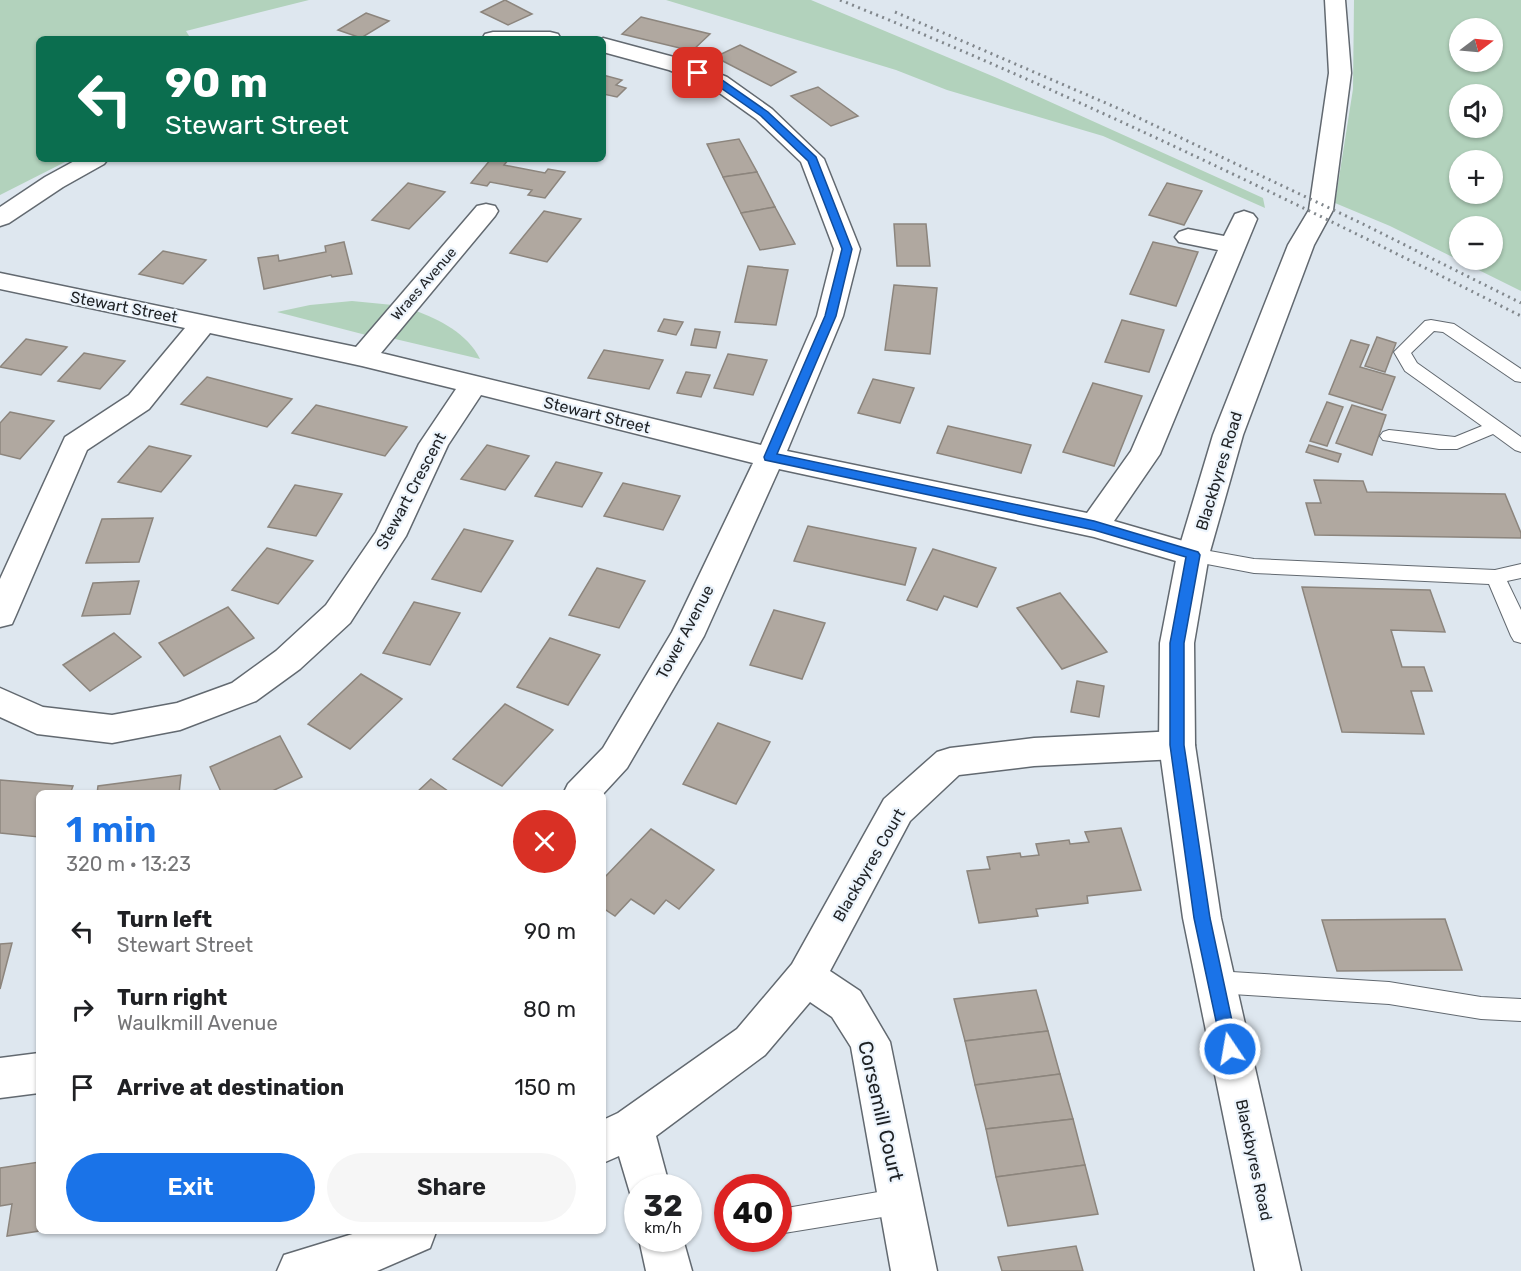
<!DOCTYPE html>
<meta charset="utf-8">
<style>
:root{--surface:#fff;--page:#f6f6f6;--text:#202124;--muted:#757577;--accent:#1a73e8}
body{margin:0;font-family:Rubik,sans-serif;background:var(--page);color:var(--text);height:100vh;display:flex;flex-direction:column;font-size:22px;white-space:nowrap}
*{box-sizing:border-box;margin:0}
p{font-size:20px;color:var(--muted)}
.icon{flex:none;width:33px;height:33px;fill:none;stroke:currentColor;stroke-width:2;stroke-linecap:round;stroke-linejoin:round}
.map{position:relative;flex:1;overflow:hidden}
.details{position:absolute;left:36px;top:790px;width:570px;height:444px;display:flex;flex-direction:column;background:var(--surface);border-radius:9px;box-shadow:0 2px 4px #0004}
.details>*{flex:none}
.top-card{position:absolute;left:36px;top:36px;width:570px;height:126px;border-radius:9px;box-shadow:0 2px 4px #0004;background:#0b6e4f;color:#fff;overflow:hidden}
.needle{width:39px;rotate:74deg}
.fabs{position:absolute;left:1449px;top:18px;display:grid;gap:12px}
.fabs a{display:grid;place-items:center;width:54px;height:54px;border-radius:50%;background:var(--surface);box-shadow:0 2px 4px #0004;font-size:30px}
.speed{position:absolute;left:624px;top:1174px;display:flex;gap:12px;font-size:30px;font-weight:700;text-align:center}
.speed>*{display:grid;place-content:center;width:78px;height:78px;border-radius:50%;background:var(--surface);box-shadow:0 2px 4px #0004;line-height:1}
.speed small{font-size:15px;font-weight:400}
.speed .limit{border:9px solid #d22;background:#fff;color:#111}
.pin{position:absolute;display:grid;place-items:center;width:51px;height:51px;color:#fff;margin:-26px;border-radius:12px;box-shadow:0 3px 9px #0006}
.me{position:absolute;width:66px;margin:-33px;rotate:348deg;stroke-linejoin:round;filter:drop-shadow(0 0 4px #0008)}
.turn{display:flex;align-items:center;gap:21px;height:126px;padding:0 30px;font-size:27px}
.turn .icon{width:78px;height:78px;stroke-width:2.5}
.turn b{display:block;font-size:42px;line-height:51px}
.round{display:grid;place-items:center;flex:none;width:63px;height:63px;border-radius:32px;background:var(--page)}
.summary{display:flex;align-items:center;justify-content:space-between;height:102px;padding:0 30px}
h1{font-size:36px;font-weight:600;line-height:45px;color:var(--accent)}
.cta{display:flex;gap:12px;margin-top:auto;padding:12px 30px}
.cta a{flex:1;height:69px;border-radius:36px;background:var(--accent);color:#fff;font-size:24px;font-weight:600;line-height:69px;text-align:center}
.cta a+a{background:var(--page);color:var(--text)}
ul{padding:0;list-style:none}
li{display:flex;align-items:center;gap:18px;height:78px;padding:0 30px}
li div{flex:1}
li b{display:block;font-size:22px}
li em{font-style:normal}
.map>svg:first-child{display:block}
.green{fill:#b2d2bc;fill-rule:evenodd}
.building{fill:#b0a8a0;stroke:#8c857d;stroke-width:1.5}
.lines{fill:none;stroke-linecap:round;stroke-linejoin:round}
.service-casing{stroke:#626970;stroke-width:2}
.minor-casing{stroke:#626970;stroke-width:3}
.tertiary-casing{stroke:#626970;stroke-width:3}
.service{fill:#fff;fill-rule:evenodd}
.minor{fill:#fff;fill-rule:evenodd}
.tertiary{fill:#fff;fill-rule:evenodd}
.rail{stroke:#81878c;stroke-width:3;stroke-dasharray:2 4.5;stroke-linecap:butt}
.route{fill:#1a73e8;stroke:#114b97;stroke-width:1.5}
.labels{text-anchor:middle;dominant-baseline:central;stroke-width:4.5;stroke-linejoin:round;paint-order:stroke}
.far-street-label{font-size:14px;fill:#1e2124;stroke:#ecf4fc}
.street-label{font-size:16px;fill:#1e2124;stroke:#ecf4fc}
.near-street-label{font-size:20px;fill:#1e2124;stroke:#ecf4fc}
</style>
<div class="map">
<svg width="1521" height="1271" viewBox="0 0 1521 1271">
<rect width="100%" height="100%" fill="#dee7ef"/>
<g class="green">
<polygon points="0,0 309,0 186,31 191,39 39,39 39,159 71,159 0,195"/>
<polygon points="666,0 811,0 997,78 1263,198 1265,208 1103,136 947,90 896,70"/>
<path d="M1354 0H1521V291L1390 226 1335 203 1353 89ZM1460 28H1492V62H1460ZM1460 94H1492V128H1460ZM1460 160H1492V194H1460ZM1460 226H1492V260H1460Z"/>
<polygon points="352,301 393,305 366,335 277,312 310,305"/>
<path d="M414 310C440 320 467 333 480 359L391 338Z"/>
</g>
<g class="building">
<polygon points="505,0 532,14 508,25 481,12"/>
<polygon points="366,13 389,21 361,38 338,30"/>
<polygon points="641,17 710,34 692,51 622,34"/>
<polygon points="740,45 796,72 771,86 715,57"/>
<polygon points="603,75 622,80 616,85 626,88 617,97 603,94"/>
<polygon points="818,87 858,116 831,126 791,96"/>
<polygon points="739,139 757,172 723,177 707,144"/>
<polygon points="491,159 509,159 504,165 545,173 548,169 565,172 545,198 528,195 532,190 490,182 487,186 471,183"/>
<polygon points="757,172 775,207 741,213 723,177"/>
<polygon points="408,183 445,192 409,229 372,220"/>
<polygon points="1167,183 1202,191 1184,225 1149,215"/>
<polygon points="775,207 795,244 760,250 741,213"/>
<polygon points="544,211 581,219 547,262 510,253"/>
<polygon points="894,224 926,224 930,266 897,266"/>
<polygon points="344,242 352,274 332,277 331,275 264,289 258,258 278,255 279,261 326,252 325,246"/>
<polygon points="1153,242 1198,252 1176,306 1130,294"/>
<polygon points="163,251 206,260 183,284 139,274"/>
<polygon points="748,266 788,270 776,325 735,322"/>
<polygon points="894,285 937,288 930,354 885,350"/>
<polygon points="664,319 683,322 676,335 658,331"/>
<polygon points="1122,320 1164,330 1149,372 1105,362"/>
<polygon points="695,329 720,332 716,348 691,345"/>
<polygon points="1377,337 1396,343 1385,372 1365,366"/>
<polygon points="26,339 67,347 41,375 0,367"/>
<polygon points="1351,340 1369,345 1360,367 1395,377 1382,410 1329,394"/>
<polygon points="604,350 663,360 649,389 588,378"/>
<polygon points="84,353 125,361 100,389 58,381"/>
<polygon points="728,354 767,360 753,395 714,388"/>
<polygon points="686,372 710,375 701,397 677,393"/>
<polygon points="207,377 292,399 267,427 181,404"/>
<polygon points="873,379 914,388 900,423 858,413"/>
<polygon points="1093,383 1142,396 1114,466 1063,452"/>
<polygon points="1327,402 1343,407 1327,446 1310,441"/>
<polygon points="316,405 407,427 385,456 292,433"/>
<polygon points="1352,405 1386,415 1372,455 1336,443"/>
<polygon points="10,412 54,421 20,459 0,454 0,423"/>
<polygon points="948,426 1031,445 1021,473 937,453"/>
<polygon points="487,445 529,456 505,490 461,479"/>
<polygon points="1309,445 1341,454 1338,462 1306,452"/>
<polygon points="149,446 191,456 161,492 118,482"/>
<polygon points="556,462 602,473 582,507 535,496"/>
<polygon points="1314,480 1363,481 1367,492 1505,494 1521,533 1521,538 1315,535 1306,503 1321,503"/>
<polygon points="623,483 680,496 663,530 604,516"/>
<polygon points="295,485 342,494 316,536 268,527"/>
<polygon points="153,518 139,562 86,563 102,519"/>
<polygon points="808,526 916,548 905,585 794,561"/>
<polygon points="464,529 513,541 481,592 432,579"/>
<polygon points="267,548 313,561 278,604 232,590"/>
<polygon points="933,549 996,568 977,607 944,596 937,610 907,600"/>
<polygon points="597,568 645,581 619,628 569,615"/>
<polygon points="139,581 130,614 82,616 93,583"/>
<polygon points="1302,587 1430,590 1445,632 1391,630 1402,667 1424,667 1432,691 1411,691 1424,734 1342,732"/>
<polygon points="1060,593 1107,652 1062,669 1017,608"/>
<polygon points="414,602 460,613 430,665 383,653"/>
<polygon points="228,607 254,638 184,676 159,643"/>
<polygon points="774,610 825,623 802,679 750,665"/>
<polygon points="114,633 141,657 90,691 63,665"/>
<polygon points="550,638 600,655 568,705 517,687"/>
<polygon points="361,674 402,699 350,749 308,724"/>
<polygon points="1077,681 1104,686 1099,717 1071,712"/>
<polygon points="505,704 553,730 502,786 453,759"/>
<polygon points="718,723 770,742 736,804 683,784"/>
<polygon points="280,736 302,777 266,794 222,794 210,767"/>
<polygon points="181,775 179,794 97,794 98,786"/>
<polygon points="431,779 452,794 415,794"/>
<polygon points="0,780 73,786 70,794 39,794 39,837 0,833"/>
<polygon points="1121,828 1141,890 1087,896 1088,903 1036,909 1038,916 979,923 967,871 990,869 987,857 1020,853 1021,857 1039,855 1036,844 1069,840 1070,844 1089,842 1085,832"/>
<polygon points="651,829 714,870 679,909 666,900 654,914 631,899 615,916 603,908 603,879"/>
<polygon points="1445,919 1462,970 1337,971 1322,920"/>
<polygon points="12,943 0,989 0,944"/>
<polygon points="1036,990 1048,1031 965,1041 954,999"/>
<polygon points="1048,1031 1060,1074 975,1085 965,1041"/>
<polygon points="1060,1074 1073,1119 986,1129 975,1085"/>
<polygon points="1073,1119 1085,1165 996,1177 986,1129"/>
<polygon points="39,1162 39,1231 7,1236 12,1204 0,1206 0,1168"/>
<polygon points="1085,1165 1098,1214 1008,1226 996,1177"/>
<polygon points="1076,1246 1083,1271 1002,1271 998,1257"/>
</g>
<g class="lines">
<defs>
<g id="service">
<polygon points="1431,320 1454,324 1521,369 1521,382 1515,381 1443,332 1434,331 1411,353 1417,363 1521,437 1521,452 1515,450 1493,434 1457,449 1439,449 1383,440 1380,436 1383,432 1389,430 1455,437 1482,426 1405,371 1394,352 1425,321"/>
<polygon points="1193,548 1254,559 1495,570 1521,564 1521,578 1507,581 1521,610 1521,643 1514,641 1511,636 1489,584 1254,573 1186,560 1184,555 1186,550"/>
<polygon points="1216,971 1389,982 1481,997 1521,999 1521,1021 1481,1019 1389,1004 1216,993 1208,989 1204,982 1208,975"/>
<polygon points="901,1188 910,1192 914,1201 910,1210 901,1214 778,1234 778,1210 781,1209"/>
</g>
<g id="minor">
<polygon points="493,32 550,32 558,34 561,39 482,39 485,34"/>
<polygon points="603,38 685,60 727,77 772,109 824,159 860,249 843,316 787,451 1087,513 1131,451 1218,250 1179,242 1175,237 1179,232 1188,229 1224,236 1235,214 1244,211 1253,214 1257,219 1160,454 1114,521 1204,547 1209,555 1204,563 1193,566 1094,537 779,469 704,636 627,768 603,794 563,794 568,784 603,748 672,632 753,463 481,395 448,445 406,536 350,623 300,669 256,701 180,730 112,743 37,734 0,717 0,688 43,707 112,715 177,703 232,683 276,651 326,605 376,532 419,444 456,389 362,366 210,333 149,409 87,450 16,615 12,624 0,627 0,579 65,437 129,395 185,328 0,289 0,273 356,347 477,206 486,204 495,206 498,211 495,216 381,353 761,445 817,316 834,249 801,162 756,119 711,87 669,70 603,52 603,39 601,39"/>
<polygon points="78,159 108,159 104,164 63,187 9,223 0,226 0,207 45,177"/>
<polygon points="1177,731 1189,735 1195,745 1189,755 1177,759 1034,766 959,775 910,821 830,971 860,991 890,1042 937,1271 891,1271 851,1047 832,1017 810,1002 765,1055 656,1136 670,1188 638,1188 638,1205 633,1203 619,1156 603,1163 603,1120 618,1113 737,1029 792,964 884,799 937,752 950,748 1034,738"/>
<polygon points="39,1053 39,1093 0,1098 0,1058"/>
<polygon points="359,1232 436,1232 430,1248 377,1271 277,1271 284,1255"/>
<polygon points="639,1239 683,1239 692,1271 646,1271"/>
</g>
<polygon id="tertiary" points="1325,0 1345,0 1351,73 1333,210 1314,245 1243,435 1209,555 1194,643 1195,745 1221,918 1301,1271 1255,1271 1183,918 1159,745 1160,643 1177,555 1213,435 1288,245 1309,210 1329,73"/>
</defs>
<use href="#service" class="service-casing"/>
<use href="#minor" class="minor-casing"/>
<use href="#tertiary" class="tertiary-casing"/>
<use href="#service" class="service"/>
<use href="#minor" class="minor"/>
<use href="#tertiary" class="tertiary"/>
<g class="rail">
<path d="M840 0C1073 94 1297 203 1521 316"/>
<polyline points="895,12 1122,110 1361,223 1521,303"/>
</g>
</g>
<polygon class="route" points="694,71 701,71 722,80 768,112 816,157 852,249 836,316 777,454 1094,521 1198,552 1200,555 1184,643 1184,745 1210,918 1238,1049 1236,1055 1230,1057 1224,1055 1222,1049 1194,918 1170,745 1170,643 1186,557 1094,530 765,460 764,457 825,316 842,249 808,161 761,116 715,84 694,75"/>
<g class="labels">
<g class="far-street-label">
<text transform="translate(424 284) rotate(-49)">Wraes Avenue</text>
</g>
<g class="street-label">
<text transform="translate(124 307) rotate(11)">Stewart Street</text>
<text transform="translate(597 415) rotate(14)">Stewart Street</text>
<text transform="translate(1219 471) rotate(-73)">Blackbyres Road</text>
<text transform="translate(411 491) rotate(-62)">Stewart Crescent</text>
<text transform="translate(685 632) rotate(-62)">Tower Avenue</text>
<text transform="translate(869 865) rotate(-60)">Blackbyres Court</text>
<text transform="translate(1254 1160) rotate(78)">Blackbyres Road</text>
</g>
<g class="near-street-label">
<text transform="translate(881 1111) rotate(77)">Corsemill Court</text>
</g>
</g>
</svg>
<div class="fabs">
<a><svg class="needle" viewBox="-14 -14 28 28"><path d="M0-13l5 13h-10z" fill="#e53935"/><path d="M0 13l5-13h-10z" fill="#757577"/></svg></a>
<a><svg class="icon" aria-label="sound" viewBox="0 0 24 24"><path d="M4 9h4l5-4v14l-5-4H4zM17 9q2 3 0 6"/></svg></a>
<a>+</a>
<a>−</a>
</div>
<div class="speed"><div>32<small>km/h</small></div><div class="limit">40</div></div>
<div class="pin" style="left:698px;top:73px;background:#d93025"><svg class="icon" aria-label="arrive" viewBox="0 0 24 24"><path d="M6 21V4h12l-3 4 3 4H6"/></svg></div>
<svg class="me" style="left:1230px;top:1049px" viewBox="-20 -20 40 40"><circle r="17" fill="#1a73e8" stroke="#fff" stroke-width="3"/><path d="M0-11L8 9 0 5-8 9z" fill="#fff"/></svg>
<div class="top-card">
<div class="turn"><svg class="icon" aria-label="left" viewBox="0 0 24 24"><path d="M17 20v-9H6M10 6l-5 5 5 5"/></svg><div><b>90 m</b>Stewart Street</div></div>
</div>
<section class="details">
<div class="summary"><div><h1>1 min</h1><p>320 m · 13:23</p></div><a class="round" style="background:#d93025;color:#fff"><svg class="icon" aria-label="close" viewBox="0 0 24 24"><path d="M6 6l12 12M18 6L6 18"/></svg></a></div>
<ul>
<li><svg class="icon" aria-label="left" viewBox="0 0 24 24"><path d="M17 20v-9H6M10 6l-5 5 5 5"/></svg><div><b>Turn left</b><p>Stewart Street</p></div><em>90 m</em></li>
<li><svg class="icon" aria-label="right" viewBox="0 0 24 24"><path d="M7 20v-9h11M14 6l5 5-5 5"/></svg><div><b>Turn right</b><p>Waulkmill Avenue</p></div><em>80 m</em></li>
<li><svg class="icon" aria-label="arrive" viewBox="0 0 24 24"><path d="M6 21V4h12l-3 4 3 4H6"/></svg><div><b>Arrive at destination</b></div><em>150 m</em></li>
</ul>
<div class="cta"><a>Exit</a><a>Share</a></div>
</section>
</div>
